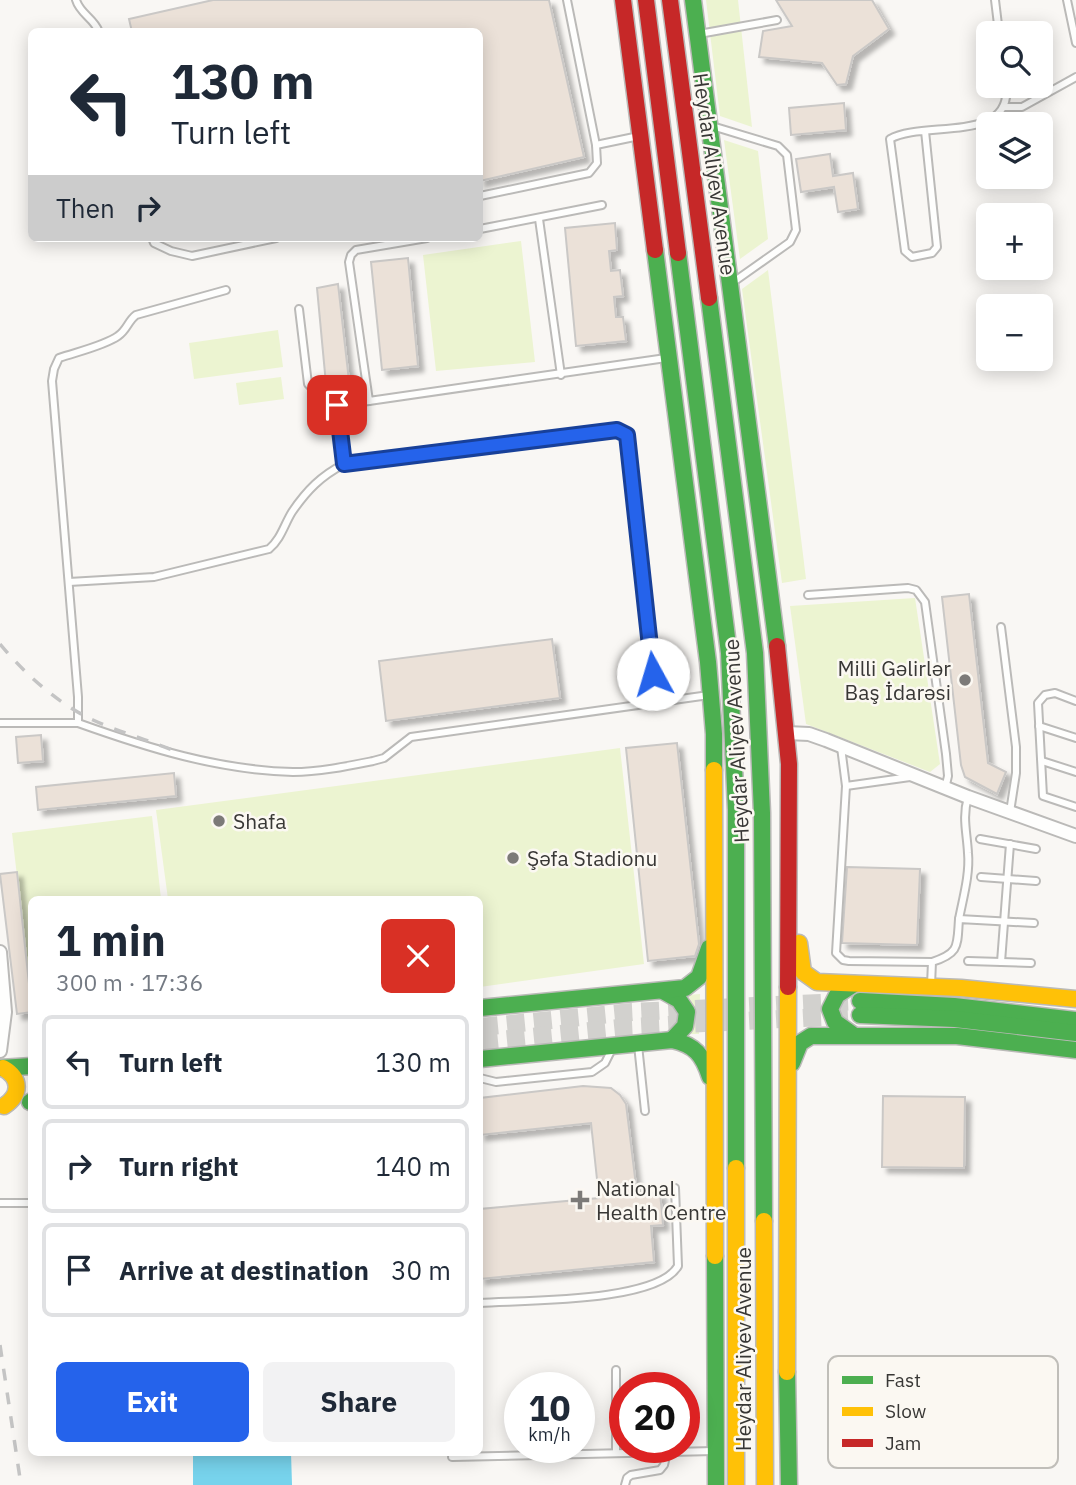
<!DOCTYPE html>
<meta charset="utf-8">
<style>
:root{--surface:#fff;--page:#f2f2f3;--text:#1f2937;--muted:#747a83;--line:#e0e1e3;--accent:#2563eb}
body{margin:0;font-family:"IBM Plex Sans",sans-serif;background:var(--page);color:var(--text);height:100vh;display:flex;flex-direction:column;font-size:26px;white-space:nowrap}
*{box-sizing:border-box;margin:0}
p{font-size:23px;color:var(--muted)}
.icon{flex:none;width:38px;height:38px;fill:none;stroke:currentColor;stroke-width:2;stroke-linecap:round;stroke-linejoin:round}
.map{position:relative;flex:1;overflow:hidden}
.sheet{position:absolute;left:28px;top:896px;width:455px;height:560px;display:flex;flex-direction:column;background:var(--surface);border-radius:10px;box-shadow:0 4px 18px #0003}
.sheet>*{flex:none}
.top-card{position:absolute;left:28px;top:28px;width:455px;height:214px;border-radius:10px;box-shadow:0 4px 18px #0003;background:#fff;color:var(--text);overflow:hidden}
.controls{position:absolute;left:976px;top:21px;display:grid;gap:14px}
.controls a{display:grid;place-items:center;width:77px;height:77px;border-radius:10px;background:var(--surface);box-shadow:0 4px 18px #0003;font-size:35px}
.speed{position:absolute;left:504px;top:1372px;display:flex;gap:14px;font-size:35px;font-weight:700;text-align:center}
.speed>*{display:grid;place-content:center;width:91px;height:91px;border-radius:50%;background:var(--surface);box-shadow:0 4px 18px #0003;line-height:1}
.speed small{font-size:18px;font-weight:400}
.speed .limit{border:10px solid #d22;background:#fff;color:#111}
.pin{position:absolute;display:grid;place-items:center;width:60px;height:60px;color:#fff;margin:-30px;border-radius:14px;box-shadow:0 4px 10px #0006}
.me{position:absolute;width:77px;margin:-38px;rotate:354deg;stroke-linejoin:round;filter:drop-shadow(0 0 5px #0008)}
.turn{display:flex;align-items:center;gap:24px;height:147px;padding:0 28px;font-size:32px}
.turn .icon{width:91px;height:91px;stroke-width:2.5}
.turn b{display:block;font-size:49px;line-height:60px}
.then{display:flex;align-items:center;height:66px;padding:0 28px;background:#0003;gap:14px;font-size:26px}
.round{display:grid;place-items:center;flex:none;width:74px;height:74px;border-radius:10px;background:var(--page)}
.overview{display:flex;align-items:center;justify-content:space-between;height:119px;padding:0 28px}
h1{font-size:42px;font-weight:700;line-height:52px}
.button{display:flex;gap:14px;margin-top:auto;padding:14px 28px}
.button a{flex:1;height:80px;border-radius:10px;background:var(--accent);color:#fff;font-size:28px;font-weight:700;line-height:80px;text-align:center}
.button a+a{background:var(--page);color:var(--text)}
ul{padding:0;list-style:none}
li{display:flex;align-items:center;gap:21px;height:94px;margin:0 14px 10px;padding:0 14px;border:4px solid var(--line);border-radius:10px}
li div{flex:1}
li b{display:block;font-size:26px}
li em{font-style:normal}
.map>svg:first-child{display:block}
.green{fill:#ecf4d1}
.water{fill:#77d3ec}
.building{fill:#ebe1d8;stroke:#cac8c6;stroke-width:2;filter:url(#shadow)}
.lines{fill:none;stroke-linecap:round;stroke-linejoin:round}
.secondary-tunnel{stroke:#d2d1ce;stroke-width:18;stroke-dasharray:18 9;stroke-linecap:butt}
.lane-casing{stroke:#bbbab8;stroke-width:10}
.street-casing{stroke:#bbbab8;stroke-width:16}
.fast-casing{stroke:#bbbab8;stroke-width:19}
.slow-casing{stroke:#bbbab8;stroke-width:19}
.jam-casing{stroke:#bbbab8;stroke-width:19}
.lane{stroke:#fefefd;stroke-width:6}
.street{stroke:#fefefd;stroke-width:12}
.fast{stroke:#4caf50;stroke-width:16}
.slow{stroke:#ffc107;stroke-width:16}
.jam{stroke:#c62828;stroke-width:16}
.rail{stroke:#c4c4c4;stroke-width:3.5;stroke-dasharray:12 12;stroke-linecap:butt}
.route-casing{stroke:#184099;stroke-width:18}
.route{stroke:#2563eb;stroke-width:12}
.poi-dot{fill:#7c7a78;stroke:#fbf8f2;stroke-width:2.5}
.labels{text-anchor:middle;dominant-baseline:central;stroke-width:5;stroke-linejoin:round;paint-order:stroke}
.street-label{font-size:21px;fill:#383735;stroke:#fbf8f2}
.poi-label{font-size:21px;fill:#383735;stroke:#fbf8f2;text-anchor:start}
.key{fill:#fbf8f2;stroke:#c0beb9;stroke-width:2}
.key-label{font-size:19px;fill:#383735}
</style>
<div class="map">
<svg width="1076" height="1485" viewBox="0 0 1076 1485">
<defs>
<filter id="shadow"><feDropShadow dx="5.5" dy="5.5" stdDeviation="2" flood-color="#0004"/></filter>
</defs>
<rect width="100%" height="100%" fill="#f9f7f4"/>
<g class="green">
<polygon points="706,0 738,0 752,127 720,116"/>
<polygon points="724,140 758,151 768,239 740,259"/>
<polygon points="521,241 535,362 436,371 423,255"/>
<polygon points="768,270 806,579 782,583 742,289"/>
<polygon points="278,330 283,367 194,379 189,343"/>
<polygon points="281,377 284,399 239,405 236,383"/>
<polygon points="915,598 940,764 930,772 806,724 790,606"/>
<polygon points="620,748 644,964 480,987 480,900 168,899 156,810"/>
<polygon points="152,816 161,899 32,900 31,997 12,833"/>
<polygon points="700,994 699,1034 689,1034 692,1003 688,995"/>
</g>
<polygon class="water" points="193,1453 291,1453 292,1485 193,1485"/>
<g class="building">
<polygon points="213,0 549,0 584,157 480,181 480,32 132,32 129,19"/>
<polygon points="776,0 872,0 889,29 853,56 846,84 837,85 822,63 759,57 763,31 792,26"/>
<polygon points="844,103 846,130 791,135 789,108"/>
<polygon points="830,154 833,176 853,173 858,209 838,212 834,187 801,192 796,159"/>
<polygon points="615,223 617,250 609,251 611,271 620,270 623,296 614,297 616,317 623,317 626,341 576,346 565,228"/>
<polygon points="408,258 418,366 382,370 371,262"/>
<polygon points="338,284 349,381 326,384 317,288"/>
<polygon points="969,594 988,763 1006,772 997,794 965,777 961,765 942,597"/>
<polygon points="552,639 560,698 386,721 379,661"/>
<polygon points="41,735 43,761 18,763 16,737"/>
<polygon points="677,743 699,944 695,956 648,961 626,748"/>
<polygon points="174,773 176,796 38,810 36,787"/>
<polygon points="847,867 920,869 917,945 842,943"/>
<polygon points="17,872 32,1012 17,1014 0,874"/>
<polygon points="583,1086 611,1088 620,1095 626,1104 637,1194 660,1192 663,1225 651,1226 654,1262 480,1279 480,1209 599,1198 591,1123 480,1135 480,1098"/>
<polygon points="883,1096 965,1097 964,1168 882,1167"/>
</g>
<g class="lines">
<g class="secondary-tunnel">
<polyline points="480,1027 632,1012 860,1001"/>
<polyline points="480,1042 629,1027 860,1015"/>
</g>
<defs>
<g id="lane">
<path d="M76 0C80 14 94 18 99 32"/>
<polyline points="567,0 596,145"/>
<polyline points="995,0 999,33"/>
<polyline points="1067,0 1076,43"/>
<polyline points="699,34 777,20"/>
<polyline points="1004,107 1022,107 1076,77"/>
<polyline points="712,126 778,146 787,155 796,230 790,242 732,283"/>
<path d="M925 131 937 247 932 253 912 257 905 251 890 139C922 120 1013 144 1006 86"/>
<polyline points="480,196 589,173 597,163 596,145 639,136"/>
<polyline points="539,219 561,375"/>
<polyline points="480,229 602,205"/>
<polyline points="152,238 154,243 171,251 192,256 276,238"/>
<polyline points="427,238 356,250 351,255 349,262 369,401 666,358"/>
<polyline points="299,309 308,384 313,389 335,395 344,464 617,430 627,434 656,701"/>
<polyline points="337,405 369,401"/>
<path d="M69 582 154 577 269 549C281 539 284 525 292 512 307 490 321 476 344 464"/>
<polyline points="808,595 908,588 916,590 925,602 946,754 948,776 945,789"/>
<polyline points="1001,627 1016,747 1016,773 1010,812"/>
<polyline points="1076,701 1055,693 1045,695 1038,703 1043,796 1076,807"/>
<path d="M0 723H78V697L52 381 54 369 59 358C76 352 104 346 118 336 127 330 128 321 136 315L226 290"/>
<path d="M78 723C148 748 218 770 293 772 319 772 348 766 373 761L384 758 411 737 709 695"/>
<polyline points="1039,726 1076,738"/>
<polyline points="841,747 846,786 836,953 843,960 849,961 932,962"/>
<polyline points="1042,761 1076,772"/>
<polyline points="846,786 910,777"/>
<polyline points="980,839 1036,849"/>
<polyline points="981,877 1036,881"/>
<path d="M959 919C963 898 970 874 968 853 967 833 962 817 968 797"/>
<polyline points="968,961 1031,963"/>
<polyline points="1001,962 1010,844"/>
<path d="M931 985 932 962C960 953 957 946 959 919L1034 923"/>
<polyline points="638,1045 645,1111"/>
<polyline points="480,1078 496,1082 592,1072 605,1063 612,1049"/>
<polyline points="0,1203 32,1203"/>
<path d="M480 1303C521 1300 657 1303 678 1266L675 1188"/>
<polyline points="616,1453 616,1370"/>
<polyline points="452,1457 714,1451"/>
<polyline points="625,1485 627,1478 631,1475 660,1470 664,1465 667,1452"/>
</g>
<g id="street">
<polyline points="787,733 809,734 826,740 968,797 1076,836"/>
<polyline points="0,952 5,1012 0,1051"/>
</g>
<g id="fast">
<polyline points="693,0 777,646"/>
<polyline points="655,250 708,662 714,734 714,770"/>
<polyline points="678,253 729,653 736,810 736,1168"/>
<polyline points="709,298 755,653 762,813 764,1221"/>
<polyline points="663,991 679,1000 687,1012 685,1026 672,1040"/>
<polyline points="860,1001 954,1006 1076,1020"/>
<polyline points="480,1008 685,988 699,977 709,948"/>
<polyline points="860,1015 955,1019 1076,1033"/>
<polyline points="852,1034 835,1022 830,1009 837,995 854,984"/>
<path d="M480 1059 672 1040C695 1045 703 1055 710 1077"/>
<polyline points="792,1063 800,1043 811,1036 957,1036 1076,1050"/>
<polyline points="0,1068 32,1066"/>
<polyline points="30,1102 32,1101"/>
<polyline points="715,1256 716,1485"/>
<polyline points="787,1372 789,1485"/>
</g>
<g id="slow">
<polyline points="714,770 715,1256"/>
<polyline points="799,943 803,972 817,982 961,988 1076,999"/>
<path d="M3 1068C21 1078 21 1095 4 1106"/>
<polyline points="736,1168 736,1485"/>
<polyline points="764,1221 765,1485"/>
<polyline points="787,1372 788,987"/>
</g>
<g id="jam">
<polyline points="623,0 655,250"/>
<polyline points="646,0 678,253"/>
<polyline points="670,0 709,298"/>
<polyline points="777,646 789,764 788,987"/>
</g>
</defs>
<use href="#lane" class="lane-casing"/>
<use href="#street" class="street-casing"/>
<use href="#fast" class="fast-casing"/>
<use href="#slow" class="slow-casing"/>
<use href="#jam" class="jam-casing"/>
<use href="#lane" class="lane"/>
<use href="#street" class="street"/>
<use href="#fast" class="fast"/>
<use href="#slow" class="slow"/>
<use href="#jam" class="jam"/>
<g class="rail">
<path d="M0 644C24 673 58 704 93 720 119 732 148 740 175 751"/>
<polyline points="0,1345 21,1485"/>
</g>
</g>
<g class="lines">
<defs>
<polyline id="route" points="337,405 344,464 617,430 627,435 653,674"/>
</defs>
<use href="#route" class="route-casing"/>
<use href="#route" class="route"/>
</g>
<g class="poi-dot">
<circle cx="965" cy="680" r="7"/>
<circle cx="219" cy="821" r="7"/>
<circle cx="513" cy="858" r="7"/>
<path d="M576.5 1189.5h7v7h7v7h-7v7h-7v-7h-7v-7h7z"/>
</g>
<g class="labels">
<g class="street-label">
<text transform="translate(715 174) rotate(82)">Heydar Aliyev Avenue</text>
<text transform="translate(736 741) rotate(-93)">Heydar Aliyev Avenue</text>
<text transform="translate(743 1349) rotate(-90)">Heydar Aliyev Avenue</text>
</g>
<g class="poi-label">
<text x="951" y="668" text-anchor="end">Milli Gəlirlər<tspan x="951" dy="24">Baş İdarəsi</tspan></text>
<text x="233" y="821">Shafa</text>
<text x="527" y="858">Şəfa Stadionu</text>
<text x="596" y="1188">National<tspan x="596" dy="24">Health Centre</tspan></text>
</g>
</g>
<rect x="828" y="1356" width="230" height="112" rx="10" class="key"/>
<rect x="842" y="1376" width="31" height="8" fill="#4caf50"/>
<rect x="842" y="1407" width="31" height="9" fill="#ffc107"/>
<rect x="842" y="1439" width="31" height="8" fill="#c62828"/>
<g class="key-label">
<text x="885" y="1387">Fast</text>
<text x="885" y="1418">Slow</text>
<text x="885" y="1450">Jam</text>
</g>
</svg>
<div class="controls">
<a><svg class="icon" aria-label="search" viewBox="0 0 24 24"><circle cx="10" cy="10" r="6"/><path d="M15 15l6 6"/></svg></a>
<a><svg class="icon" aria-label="layers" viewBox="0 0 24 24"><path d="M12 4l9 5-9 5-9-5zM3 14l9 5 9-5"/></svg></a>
<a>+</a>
<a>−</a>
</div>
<div class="speed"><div>10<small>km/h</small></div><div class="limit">20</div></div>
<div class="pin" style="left:337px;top:405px;background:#d93025"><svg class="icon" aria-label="arrive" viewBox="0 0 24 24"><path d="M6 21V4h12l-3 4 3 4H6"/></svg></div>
<svg class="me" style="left:653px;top:674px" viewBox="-20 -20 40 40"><circle r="19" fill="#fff"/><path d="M0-13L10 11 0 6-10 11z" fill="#2563eb"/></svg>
<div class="top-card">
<div class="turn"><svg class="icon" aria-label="left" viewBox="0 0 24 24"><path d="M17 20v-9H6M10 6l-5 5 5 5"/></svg><div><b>130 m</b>Turn left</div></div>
<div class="then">Then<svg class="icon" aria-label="right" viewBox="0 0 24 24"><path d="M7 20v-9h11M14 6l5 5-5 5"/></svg></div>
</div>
<section class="sheet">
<div class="overview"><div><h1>1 min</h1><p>300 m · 17:36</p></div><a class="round" style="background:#d93025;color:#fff"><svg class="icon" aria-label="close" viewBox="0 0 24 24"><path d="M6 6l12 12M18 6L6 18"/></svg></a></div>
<ul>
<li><svg class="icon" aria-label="left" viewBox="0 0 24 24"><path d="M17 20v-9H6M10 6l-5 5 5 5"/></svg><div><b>Turn left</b></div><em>130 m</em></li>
<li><svg class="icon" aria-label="right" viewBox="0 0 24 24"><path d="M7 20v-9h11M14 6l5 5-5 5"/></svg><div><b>Turn right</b></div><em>140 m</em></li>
<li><svg class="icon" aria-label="arrive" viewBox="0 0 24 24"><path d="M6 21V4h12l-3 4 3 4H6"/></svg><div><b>Arrive at destination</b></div><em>30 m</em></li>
</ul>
<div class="button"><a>Exit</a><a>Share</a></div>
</section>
</div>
